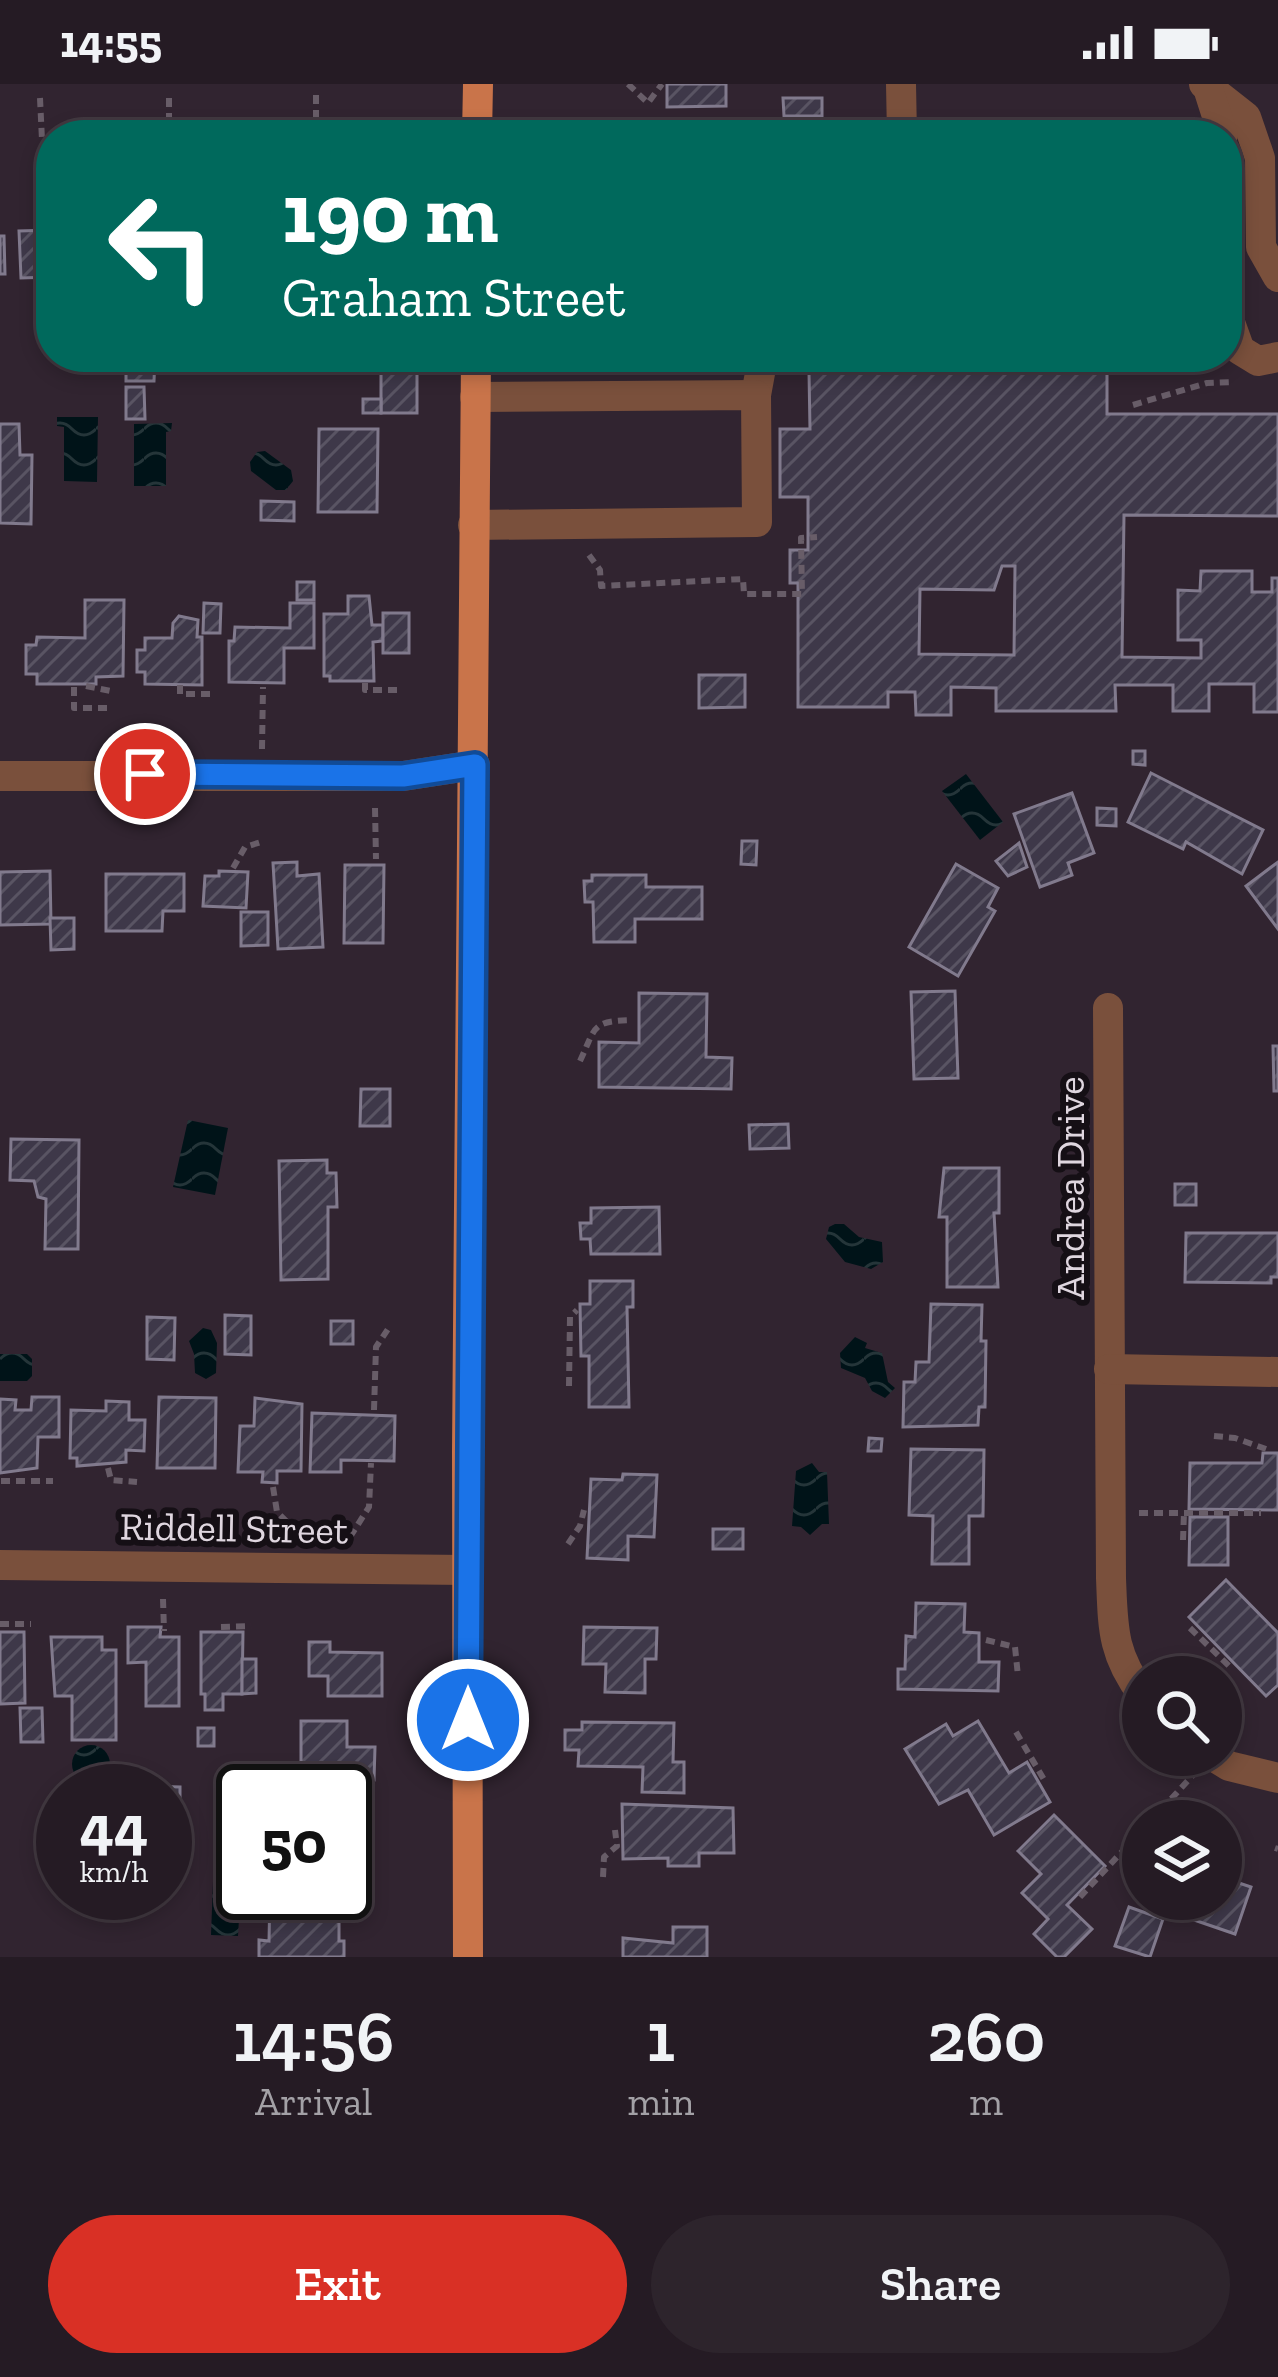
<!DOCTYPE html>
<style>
:root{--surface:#251b24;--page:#2d242c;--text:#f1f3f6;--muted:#a3a1a6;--line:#423941;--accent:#d93025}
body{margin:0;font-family:"Zilla Slab",serif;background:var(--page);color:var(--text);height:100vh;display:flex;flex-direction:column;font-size:45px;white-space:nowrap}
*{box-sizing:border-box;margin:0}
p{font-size:39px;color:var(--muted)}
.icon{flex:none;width:66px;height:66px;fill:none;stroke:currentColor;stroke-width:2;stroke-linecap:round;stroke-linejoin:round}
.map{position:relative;height:1873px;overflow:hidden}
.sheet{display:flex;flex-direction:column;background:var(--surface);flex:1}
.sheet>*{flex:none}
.hud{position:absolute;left:36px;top:36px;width:1206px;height:252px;border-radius:48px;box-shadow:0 6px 18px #0003,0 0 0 3px var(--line);background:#00695c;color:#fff;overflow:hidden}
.buttons{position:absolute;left:1122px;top:1572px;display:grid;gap:24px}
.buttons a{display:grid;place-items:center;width:120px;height:120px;border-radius:50%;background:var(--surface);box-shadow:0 6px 18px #0003,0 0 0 3px var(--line);font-size:60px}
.speed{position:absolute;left:36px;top:1680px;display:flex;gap:24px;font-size:60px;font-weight:700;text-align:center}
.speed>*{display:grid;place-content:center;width:156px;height:156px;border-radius:50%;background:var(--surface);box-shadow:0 6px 18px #0003,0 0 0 3px var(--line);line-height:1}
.speed small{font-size:30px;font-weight:400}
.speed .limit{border:6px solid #111;border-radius:18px;background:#fff;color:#111}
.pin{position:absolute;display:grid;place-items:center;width:102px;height:102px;color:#fff;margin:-51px;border:6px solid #fff;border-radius:50%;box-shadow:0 3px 12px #0007}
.me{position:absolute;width:132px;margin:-66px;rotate:0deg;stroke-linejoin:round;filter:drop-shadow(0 0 9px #0008)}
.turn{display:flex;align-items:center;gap:42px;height:252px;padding:0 48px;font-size:54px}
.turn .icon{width:156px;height:156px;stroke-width:2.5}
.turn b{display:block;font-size:84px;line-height:102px}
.eta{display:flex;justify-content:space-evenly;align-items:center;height:204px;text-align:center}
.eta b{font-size:72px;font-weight:600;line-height:84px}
.action{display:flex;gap:24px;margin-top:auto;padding:24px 48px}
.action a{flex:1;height:138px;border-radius:72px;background:var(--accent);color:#fff;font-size:48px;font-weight:600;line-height:138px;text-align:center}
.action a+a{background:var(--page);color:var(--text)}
.status{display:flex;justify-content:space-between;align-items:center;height:84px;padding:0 60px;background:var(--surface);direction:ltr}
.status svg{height:33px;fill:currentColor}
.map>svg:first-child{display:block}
.water{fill:url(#water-waves)}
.building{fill:url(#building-hatch);stroke:#817a8d;stroke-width:3;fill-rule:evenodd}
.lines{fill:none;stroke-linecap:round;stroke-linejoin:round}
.path{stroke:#685d68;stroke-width:6;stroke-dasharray:9 6;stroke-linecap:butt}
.minor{stroke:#7a503c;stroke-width:30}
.major{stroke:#c9744a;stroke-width:30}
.route-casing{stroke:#114b97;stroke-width:30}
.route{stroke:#1a73e8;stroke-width:21}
.labels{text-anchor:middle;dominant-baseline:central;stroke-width:12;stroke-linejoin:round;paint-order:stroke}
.street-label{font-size:39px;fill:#dfd6df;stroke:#150f15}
</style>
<div class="status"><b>14:55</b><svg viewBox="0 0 49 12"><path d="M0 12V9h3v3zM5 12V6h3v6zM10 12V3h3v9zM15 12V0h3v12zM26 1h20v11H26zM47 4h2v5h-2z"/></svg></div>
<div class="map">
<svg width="1278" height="1873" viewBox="0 0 1278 1873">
<defs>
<pattern id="water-waves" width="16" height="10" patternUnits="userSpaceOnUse" patternTransform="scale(3)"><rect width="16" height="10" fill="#001318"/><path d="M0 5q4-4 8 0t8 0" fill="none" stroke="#253539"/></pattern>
<pattern id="building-hatch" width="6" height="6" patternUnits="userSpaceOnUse" patternTransform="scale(3)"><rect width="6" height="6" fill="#3e3849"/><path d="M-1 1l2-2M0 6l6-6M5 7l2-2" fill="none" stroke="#595463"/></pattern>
</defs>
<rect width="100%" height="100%" fill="#312430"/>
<g class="water">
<polygon points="57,333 98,333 97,398 64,397 64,343 57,342"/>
<polygon points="172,339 171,347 166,348 166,402 134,402 134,340"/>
<polygon points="265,367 291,386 293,397 286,406 276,406 251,387 250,378 257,368"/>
<polygon points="966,690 1003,738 980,756 942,707"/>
<polygon points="188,1036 228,1044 215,1111 173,1103"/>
<polygon points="835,1140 844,1140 859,1153 882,1158 883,1178 871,1185 845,1178 826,1155 829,1143"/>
<polygon points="203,1244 211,1246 217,1259 216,1289 206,1295 195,1289 194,1270 189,1257"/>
<polygon points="855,1253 867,1259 865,1264 882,1269 888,1298 895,1304 885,1314 872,1307 865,1294 841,1284 840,1269"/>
<polygon points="0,1270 27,1270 32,1275 32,1292 27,1297 0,1297"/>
<polygon points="812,1379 819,1388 827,1388 829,1440 822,1440 810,1451 801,1443 792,1442 796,1387"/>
<circle cx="91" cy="1680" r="19"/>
<polygon points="213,1798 241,1799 238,1852 211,1851"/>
</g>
<g class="building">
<polygon points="667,0 726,0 726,22 667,23"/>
<polygon points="783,14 822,14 822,32 784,32"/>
<polygon points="51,146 51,193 21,194 19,147"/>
<polygon points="0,152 4,152 5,190 0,190"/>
<polygon points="126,273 155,273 154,297 126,297"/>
<path d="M817 273H1107V330H1278V432L1124 431 1122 573 1201 574V556H1178V506L1200 507 1201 487H1252V508H1272V494H1278V628H1254V600H1209V627H1173V601H1115L1116 627H996V604L951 603V631H916L915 608H888V623H798V499H790V466H808V413H780V345H810L809 288H817ZM1002 482H1015L1014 571 919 570 920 505 994 506Z"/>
<rect x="381" y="283" width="36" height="46"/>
<polygon points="126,303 144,303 145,335 126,335"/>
<rect x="363" y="315" width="18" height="14"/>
<polygon points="0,340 19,340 20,371 32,371 31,440 0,439"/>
<polygon points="319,345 378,345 377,428 318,428"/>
<polygon points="261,417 294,418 294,437 261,436"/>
<rect x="297" y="498" width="17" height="18"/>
<polygon points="348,512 369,512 372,541 383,541 383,557 373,558 374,597 330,597 330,592 324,592 324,530 348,530"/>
<polygon points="85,516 124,516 123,592 96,593 96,600 37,600 37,590 26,590 26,561 36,561 37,553 85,554"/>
<polygon points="204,519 221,520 220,549 203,549"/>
<polygon points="290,519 314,519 314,564 284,564 284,599 229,598 229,557 234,557 235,543 290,544"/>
<rect x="383" y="529" width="26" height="40"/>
<polygon points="179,532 198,536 197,553 202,553 202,601 145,600 145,588 137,588 137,566 145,566 145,554 172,554 173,539"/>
<polygon points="699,591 745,591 745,623 699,624"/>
<polygon points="1133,667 1145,667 1145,681 1133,680"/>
<polygon points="1151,689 1263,746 1242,790 1186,758 1183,765 1128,738"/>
<polygon points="1072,709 1094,769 1068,779 1072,791 1040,803 1014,730"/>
<polygon points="1097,724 1116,725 1116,742 1097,741"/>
<polygon points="742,757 757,757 756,781 741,780"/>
<polygon points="1019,759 1027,783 1008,792 996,777"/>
<polygon points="297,778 297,792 319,790 323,863 278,865 273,779"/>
<polygon points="1278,778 1278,845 1246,802"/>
<polygon points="956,780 998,804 988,823 995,827 958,892 909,863"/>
<polygon points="345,781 384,781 383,859 344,859"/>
<polygon points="50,787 51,840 0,841 0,788"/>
<polygon points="219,787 248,788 246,824 203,822 205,792 219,792"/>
<polygon points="106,790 184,790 184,827 163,827 162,847 106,847"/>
<polygon points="592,791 646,791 646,803 702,803 702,835 635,835 635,858 594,858 593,818 585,818 584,797 592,797"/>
<polygon points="241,828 268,828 268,861 241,862"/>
<polygon points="50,834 74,834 74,865 51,866"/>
<polygon points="955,907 958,994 914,995 911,908"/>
<polygon points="639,909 707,910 706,973 732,974 731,1005 599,1003 599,958 639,959"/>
<polygon points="1273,962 1278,962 1278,1007 1274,1007"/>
<polygon points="361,1005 390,1005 390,1042 360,1042"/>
<polygon points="788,1040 789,1064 750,1065 749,1041"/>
<polygon points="11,1055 79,1056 78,1165 45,1165 46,1115 38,1113 34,1097 10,1096"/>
<polygon points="327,1076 327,1089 336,1089 337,1123 328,1123 328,1195 281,1196 279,1077"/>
<polygon points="944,1084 999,1084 999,1129 994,1129 998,1203 947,1203 947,1133 939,1133"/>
<rect x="1175" y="1100" width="21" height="21"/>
<polygon points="659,1123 660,1170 591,1170 590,1155 581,1155 580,1139 591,1139 591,1124"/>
<polygon points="1186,1149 1278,1149 1278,1193 1271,1193 1271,1199 1185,1198"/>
<polygon points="590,1197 633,1197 633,1223 627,1223 629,1323 589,1323 589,1272 581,1272 580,1220 590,1220"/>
<polygon points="931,1220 982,1221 981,1257 986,1257 985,1323 979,1323 978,1341 903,1343 904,1298 915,1298 916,1278 929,1278"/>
<polygon points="225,1231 251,1232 251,1271 225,1270"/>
<polygon points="147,1233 175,1234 174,1276 147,1275"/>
<rect x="331" y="1237" width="22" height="23"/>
<polygon points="32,1313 59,1313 59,1353 38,1353 37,1384 0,1389 0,1315 16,1316 15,1326 31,1326"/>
<polygon points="159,1313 216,1314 215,1384 157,1384"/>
<polygon points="255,1314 302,1320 301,1387 277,1387 277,1399 262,1398 263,1388 238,1388 240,1342 254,1342"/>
<polygon points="106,1317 129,1318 129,1336 145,1336 144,1367 126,1366 126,1378 77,1382 77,1374 70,1374 71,1326 106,1327"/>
<polygon points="312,1329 395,1332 394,1377 341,1376 341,1388 310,1388"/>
<polygon points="869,1354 882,1355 881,1367 868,1367"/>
<polygon points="911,1365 984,1366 983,1432 969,1432 969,1480 932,1480 933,1432 909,1431"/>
<polygon points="1263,1369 1278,1369 1278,1426 1189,1425 1190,1379 1262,1379"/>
<polygon points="623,1390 657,1391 654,1453 628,1452 628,1476 587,1474 591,1395 622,1396"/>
<polygon points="1190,1433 1228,1433 1228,1481 1189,1481"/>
<rect x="713" y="1445" width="30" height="20"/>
<polygon points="1226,1496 1278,1549 1278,1601 1266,1612 1189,1533"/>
<polygon points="916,1519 965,1520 964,1548 979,1549 979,1578 999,1578 998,1607 898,1605 898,1585 905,1585 906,1552 915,1553"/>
<polygon points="128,1543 161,1543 160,1553 179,1553 179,1622 146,1622 146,1578 128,1579"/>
<polygon points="584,1543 657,1544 656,1575 645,1575 645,1609 605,1608 606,1580 583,1580"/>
<polygon points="0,1548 24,1548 25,1619 0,1620"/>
<polygon points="201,1548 243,1548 242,1610 223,1610 223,1626 205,1626 205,1610 201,1610"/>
<polygon points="51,1553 102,1553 102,1566 116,1566 116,1656 72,1656 72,1612 55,1612"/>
<polygon points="309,1558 330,1558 330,1568 382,1569 382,1612 328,1612 328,1592 309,1592"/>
<polygon points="242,1575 256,1575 256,1609 242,1610"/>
<polygon points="20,1624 42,1624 43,1658 21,1658"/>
<polygon points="301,1637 347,1637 347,1663 375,1663 374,1696 301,1696"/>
<polygon points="978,1637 1009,1689 1027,1678 1050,1718 994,1751 968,1706 939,1720 905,1665 946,1640 953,1652"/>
<polygon points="582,1638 674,1639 673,1678 684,1678 684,1709 642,1708 643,1683 578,1682 579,1666 565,1666 565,1646 582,1646"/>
<rect x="198" y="1644" width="16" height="18"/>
<rect x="303" y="1701" width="34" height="6"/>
<polygon points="142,1702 180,1703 180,1758 165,1759 165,1707 142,1707"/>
<polygon points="622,1720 733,1724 734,1769 699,1769 699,1782 668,1782 668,1774 623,1775"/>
<polygon points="1054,1731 1105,1782 1067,1821 1092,1845 1064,1873 1057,1873 1034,1850 1048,1835 1022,1809 1041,1790 1018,1767"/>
<polygon points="1221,1793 1251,1803 1235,1850 1165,1826 1169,1815 1221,1815"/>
<polygon points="270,1809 339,1809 339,1857 344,1857 344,1873 259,1873 259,1856 269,1857"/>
<polygon points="1129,1823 1163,1835 1150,1873 1115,1862"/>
<polygon points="673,1843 707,1843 707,1873 623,1873 623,1854 673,1859"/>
</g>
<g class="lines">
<g class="path">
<polyline points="628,0 648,19 662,0"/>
<polyline points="316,11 316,51"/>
<polyline points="40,14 42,56 51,72"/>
<polyline points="169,14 169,51"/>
<polyline points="1133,321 1207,299 1232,298"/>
<polyline points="589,471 600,486 601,502 743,495 744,510 802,510 801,454 817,453"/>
<polyline points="365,599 365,606 403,606"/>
<polyline points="180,601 180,610 213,610"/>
<polyline points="86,602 111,607"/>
<polyline points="74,603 74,624 111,624"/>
<polyline points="262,665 263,603"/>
<polyline points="375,724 376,775"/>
<polyline points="233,784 245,763 261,758"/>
<path d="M580 977C596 943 591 937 632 936"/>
<polyline points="569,1302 570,1233 577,1226"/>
<polyline points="374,1326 376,1263 390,1242"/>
<polyline points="1214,1352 1235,1354 1266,1365"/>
<polyline points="108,1384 111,1396 137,1398"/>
<polyline points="1,1397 53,1397"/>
<polyline points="273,1403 277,1428 289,1440 289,1453"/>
<polyline points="1139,1429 1261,1429"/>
<polyline points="350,1453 369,1423 371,1379"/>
<polyline points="1183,1456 1184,1429"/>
<polyline points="568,1460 580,1442 584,1426"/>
<polyline points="163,1515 164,1547"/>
<polyline points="0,1540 31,1540"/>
<polyline points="221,1543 251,1542"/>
<polyline points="1190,1544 1229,1582"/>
<polyline points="986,1556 1015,1563 1018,1592"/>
<polyline points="1016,1648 1046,1699"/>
<polyline points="1151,1737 1193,1691"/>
<path d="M348 1745C356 1736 355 1723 363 1713"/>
<polyline points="1275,1764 1278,1765"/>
<polyline points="603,1793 604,1773 617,1762 615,1746"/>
<polyline points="1080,1813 1143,1745"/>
<polyline points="354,1828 368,1829"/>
</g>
<g class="minor">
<polyline points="901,0 902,51"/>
<polyline points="1204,0 1246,33 1260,74 1261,163 1278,193"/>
<polyline points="1207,1 1223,51"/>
<polyline points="1227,230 1240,266 1258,277 1278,273"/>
<polyline points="756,311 763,273"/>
<polyline points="473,441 757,438 756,311 475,313"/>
<polyline points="0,692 403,692 475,681"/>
<path d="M1108 924 1111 1494C1113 1544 1112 1570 1143 1611"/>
<polyline points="1109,1285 1278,1288"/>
<polyline points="0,1481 467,1486"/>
<polyline points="1211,1671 1229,1682 1278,1694"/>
</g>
<g class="major">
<polyline points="477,51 478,0"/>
<polyline points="468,1873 467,1368 476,273"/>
</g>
</g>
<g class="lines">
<defs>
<polyline id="route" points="145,690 403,692 475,681 468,1636"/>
</defs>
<use href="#route" class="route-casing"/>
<use href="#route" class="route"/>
</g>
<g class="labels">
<g class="street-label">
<text transform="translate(1070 1104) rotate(-90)">Andrea Drive</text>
<text transform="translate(234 1444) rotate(1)">Riddell Street</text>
</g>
</g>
</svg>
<div class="buttons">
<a><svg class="icon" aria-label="search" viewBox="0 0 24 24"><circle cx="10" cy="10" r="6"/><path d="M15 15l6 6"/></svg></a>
<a><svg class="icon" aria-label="layers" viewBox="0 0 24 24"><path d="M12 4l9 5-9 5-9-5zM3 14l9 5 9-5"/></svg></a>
</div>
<div class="speed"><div>44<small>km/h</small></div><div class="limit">50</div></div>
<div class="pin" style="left:145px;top:690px;background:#d93025"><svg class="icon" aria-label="arrive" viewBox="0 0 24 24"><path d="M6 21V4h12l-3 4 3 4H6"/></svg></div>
<svg class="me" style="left:468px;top:1636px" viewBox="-20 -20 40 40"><circle r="17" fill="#1a73e8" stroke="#fff" stroke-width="3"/><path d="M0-11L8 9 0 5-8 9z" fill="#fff"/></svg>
<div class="hud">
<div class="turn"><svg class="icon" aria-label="left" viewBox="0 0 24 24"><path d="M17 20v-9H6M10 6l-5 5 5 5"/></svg><div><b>190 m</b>Graham Street</div></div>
</div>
</div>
<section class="sheet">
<div class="eta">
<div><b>14:56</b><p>Arrival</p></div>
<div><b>1</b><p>min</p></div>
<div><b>260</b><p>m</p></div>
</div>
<div class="action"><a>Exit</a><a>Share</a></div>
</section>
